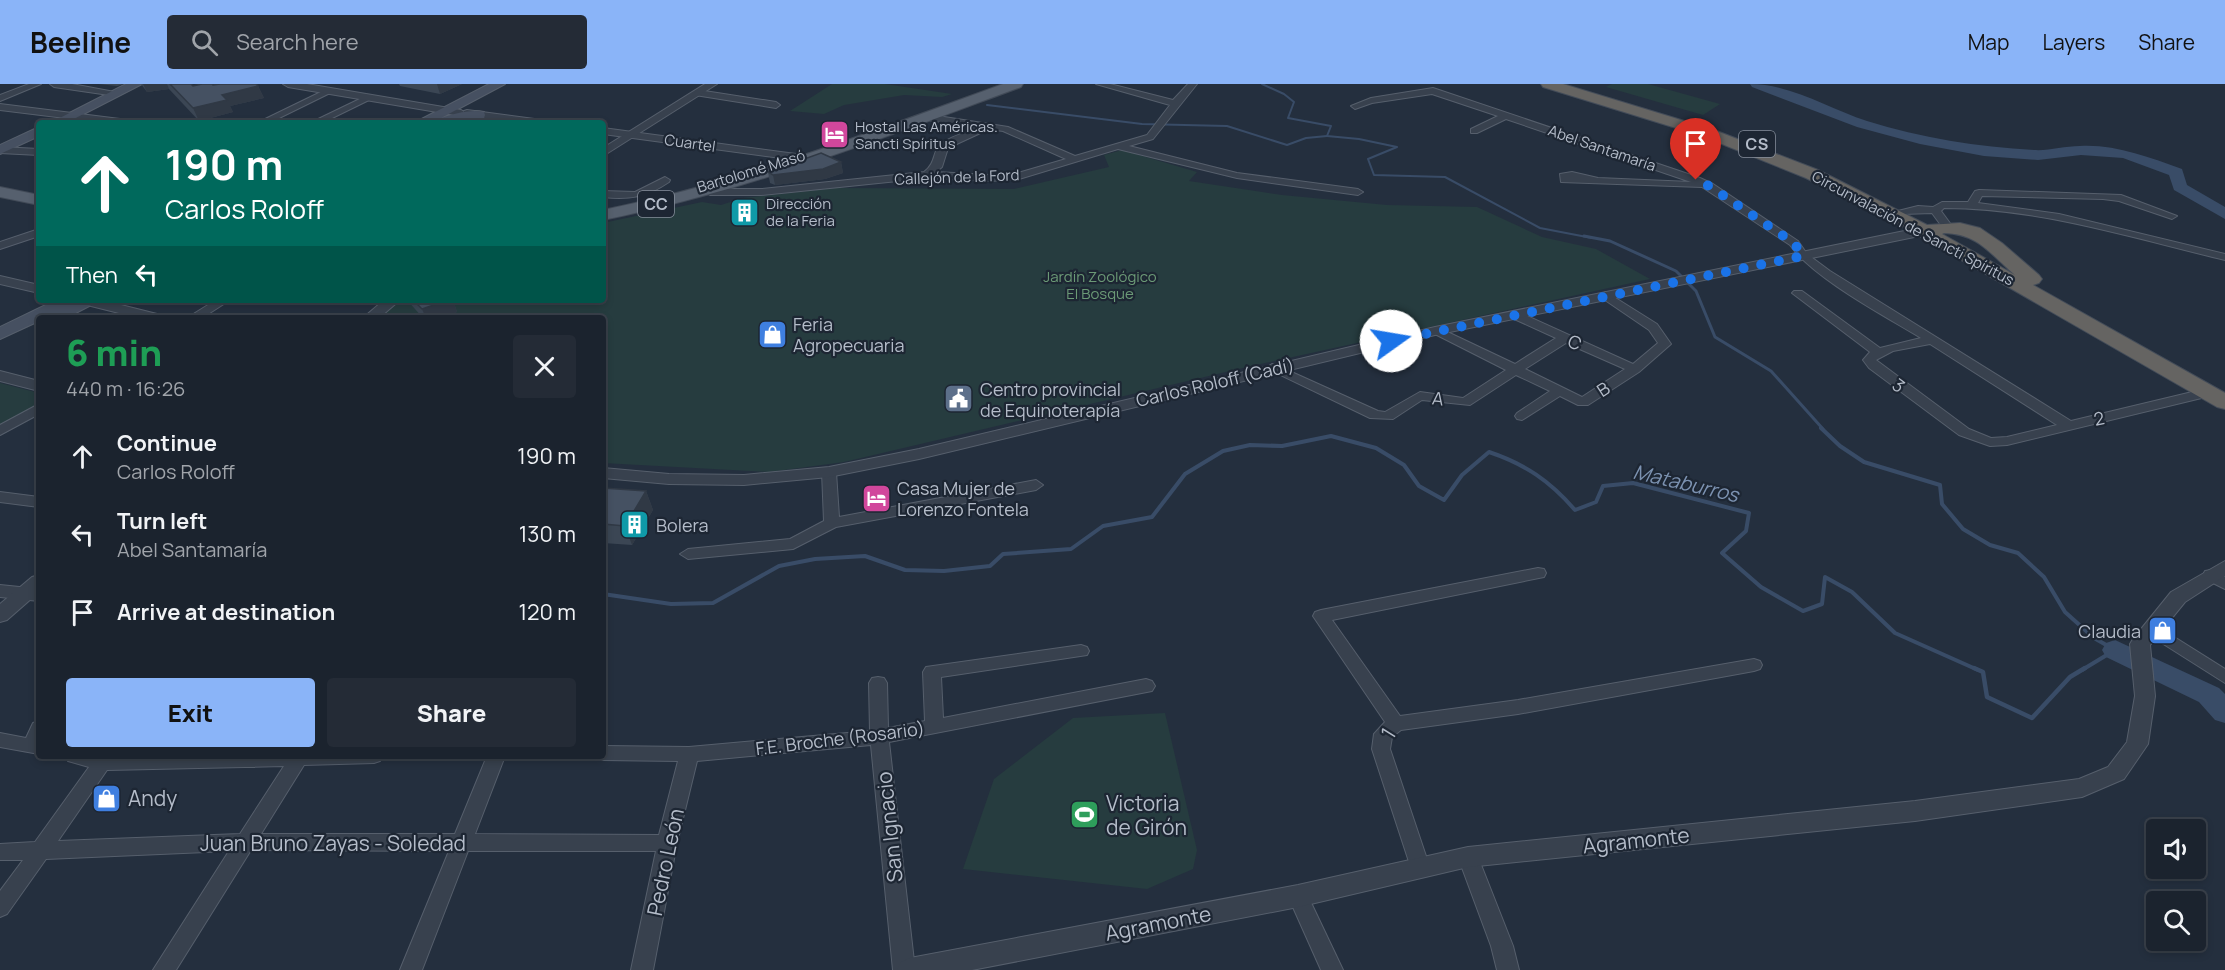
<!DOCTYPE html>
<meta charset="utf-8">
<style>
:root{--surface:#1b232e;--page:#242b36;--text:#f1f3f6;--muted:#a0a4aa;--line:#39404a;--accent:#8ab4f8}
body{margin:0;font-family:Manrope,sans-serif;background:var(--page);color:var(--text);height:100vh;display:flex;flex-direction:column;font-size:22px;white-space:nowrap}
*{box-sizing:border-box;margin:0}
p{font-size:20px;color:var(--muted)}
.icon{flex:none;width:33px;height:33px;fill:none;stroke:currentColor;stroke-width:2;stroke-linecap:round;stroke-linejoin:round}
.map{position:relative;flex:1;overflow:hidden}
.side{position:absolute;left:36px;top:231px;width:570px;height:444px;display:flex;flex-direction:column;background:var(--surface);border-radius:6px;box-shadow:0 3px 9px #0003,0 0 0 2px var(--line)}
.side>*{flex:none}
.guide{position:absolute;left:36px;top:36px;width:570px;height:183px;border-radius:6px;box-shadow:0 3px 9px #0003,0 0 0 2px var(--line);background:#00695c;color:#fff;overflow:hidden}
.controls{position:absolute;left:2146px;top:735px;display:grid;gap:12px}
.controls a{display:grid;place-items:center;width:60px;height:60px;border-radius:6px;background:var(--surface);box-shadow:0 3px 9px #0003,0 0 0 2px var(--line);font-size:30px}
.pin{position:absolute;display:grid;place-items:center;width:51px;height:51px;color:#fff;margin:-62px -26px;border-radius:50% 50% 50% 0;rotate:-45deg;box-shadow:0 0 6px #0007}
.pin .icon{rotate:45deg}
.me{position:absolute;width:66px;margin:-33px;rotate:77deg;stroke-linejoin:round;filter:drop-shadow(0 0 4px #0008)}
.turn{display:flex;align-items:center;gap:21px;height:126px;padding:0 30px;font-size:27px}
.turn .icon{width:78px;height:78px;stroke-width:2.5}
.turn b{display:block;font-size:42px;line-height:51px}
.then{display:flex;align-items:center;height:57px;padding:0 30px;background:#0003;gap:12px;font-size:22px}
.round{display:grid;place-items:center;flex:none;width:63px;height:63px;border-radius:6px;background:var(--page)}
.overview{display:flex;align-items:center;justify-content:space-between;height:102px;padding:0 30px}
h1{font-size:36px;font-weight:800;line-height:45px;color:#1e9e55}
.cta{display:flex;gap:12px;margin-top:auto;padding:12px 30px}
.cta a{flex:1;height:69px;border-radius:6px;background:var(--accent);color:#111;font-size:24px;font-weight:800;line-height:69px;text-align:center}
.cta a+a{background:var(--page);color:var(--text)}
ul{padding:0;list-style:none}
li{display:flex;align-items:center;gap:18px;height:78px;padding:0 30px}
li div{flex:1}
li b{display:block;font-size:22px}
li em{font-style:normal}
header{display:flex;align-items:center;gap:36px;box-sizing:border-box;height:84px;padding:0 30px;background:var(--accent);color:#111}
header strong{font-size:28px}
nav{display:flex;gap:33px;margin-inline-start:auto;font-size:21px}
.search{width:420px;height:54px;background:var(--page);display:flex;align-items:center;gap:15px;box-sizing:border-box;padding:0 21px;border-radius:6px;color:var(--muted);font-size:22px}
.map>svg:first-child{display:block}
.green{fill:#263c3f}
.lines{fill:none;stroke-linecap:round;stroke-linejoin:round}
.stream-far3{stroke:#394c67;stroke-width:2}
.stream-far2{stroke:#394c67;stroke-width:3}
.stream-far1{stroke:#394c67;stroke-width:4}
.stream{stroke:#394c67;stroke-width:4.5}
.river{fill:#394c67;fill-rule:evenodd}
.minor-casing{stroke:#565f6c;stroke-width:2}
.tertiary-casing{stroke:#565f6c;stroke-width:2}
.secondary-casing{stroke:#565f6c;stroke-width:2}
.primary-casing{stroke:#414a57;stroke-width:2}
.trunk-casing{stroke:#434c59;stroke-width:2}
.minor{fill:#38414e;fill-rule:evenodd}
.tertiary{fill:#38414e;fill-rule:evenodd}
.secondary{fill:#465061;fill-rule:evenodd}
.primary{fill:#56606e;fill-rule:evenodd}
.trunk{fill:#656462;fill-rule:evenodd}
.wall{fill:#3b4654}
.shaded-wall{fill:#303945}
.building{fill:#455162;stroke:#303945;stroke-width:1.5}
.route{stroke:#1a73e8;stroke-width:10;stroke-dasharray:0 18}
.labels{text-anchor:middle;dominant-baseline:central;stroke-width:4.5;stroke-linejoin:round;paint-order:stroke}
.far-poi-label{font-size:15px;fill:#b4bcc9;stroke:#1d2633;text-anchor:start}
.far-street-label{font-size:15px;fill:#b4bcc9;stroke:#1d2633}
.far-park-label{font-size:15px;fill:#6b9a76;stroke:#1d2633}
.shield{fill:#1d2633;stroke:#878f9c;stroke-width:1.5}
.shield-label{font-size:16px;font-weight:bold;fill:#b4bcc9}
.poi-label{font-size:18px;fill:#b4bcc9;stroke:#1d2633;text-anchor:start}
.street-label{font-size:18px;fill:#b4bcc9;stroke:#1d2633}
.water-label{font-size:20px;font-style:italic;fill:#7c92b1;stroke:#1d2633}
.near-street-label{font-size:21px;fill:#b4bcc9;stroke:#1d2633}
.near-poi-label{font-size:21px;fill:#b4bcc9;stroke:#1d2633;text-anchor:start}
</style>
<header>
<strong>Beeline</strong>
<div class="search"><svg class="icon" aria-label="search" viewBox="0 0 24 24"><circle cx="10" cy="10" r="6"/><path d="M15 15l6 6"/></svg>Search here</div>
<nav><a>Map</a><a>Layers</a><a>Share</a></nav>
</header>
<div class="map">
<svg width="2225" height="886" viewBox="0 0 2225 886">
<rect width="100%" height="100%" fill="#242f3e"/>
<g class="green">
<polygon points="832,0 885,0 952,10 942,13 904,11 844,21 824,30 790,27"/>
<polygon points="1612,0 1648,0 1720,20 1703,31 1606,3"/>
<polygon points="1122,66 1197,88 1189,97 1282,111 1387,121 1477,123 1542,153 1596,165 1650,195 1247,283 844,378 769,388 603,379 603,234 379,234 401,216 603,216 603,139 702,118 721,121 743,114 835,104 1014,105 1109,83 1104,71"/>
<polygon points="0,299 39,309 39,322 0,344"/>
<polygon points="1165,629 1197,766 1193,785 1147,805 963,785 994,695 1073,634"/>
</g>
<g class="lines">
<g class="stream-far3">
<polyline points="1262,0 1284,10 1294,18 1288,34 1331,42 1327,52 1359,55 1397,63 1368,75 1374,91 1445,93 1540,144 1592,154"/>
<polyline points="987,21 1142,40 1227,42 1287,61 1306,54 1327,52"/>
</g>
<polyline class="stream-far2" points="1584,152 1610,157 1676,187 1696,207 1715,253 1771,287 1823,345"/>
<g class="stream-far1">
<polyline points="1821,344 1840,362 1864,378 1940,401 1942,420 1963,445 1990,461 2018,469 2044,493 2065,528 2094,554 2115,566 2082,586"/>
<path d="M603 510 671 520 713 519 779 482 815 475 865 472 905 486 944 487 990 482 1003 470 1071 465 1103 442 1152 433 1185 390 1223 367 1250 361 1282 362 1331 352 1376 364 1404 381 1419 402 1444 416 1462 391 1489 368C1525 380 1550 397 1575 426L1596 418 1603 402 1633 399 1749 429 1746 447 1722 469 1761 503 1803 527 1822 520 1825 493 1852 508 1895 549 1978 586"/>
</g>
<polyline class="stream" points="1974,584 1983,588 1987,613 2032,634 2070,593 2085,584"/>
<g class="river">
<path d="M1750 0C1791 0 1829 25 1867 37 1921 54 1978 63 2034 66 2049 67 2064 62 2080 62 2115 60 2148 73 2182 85L2187 101 2225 123V135L2174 106 2169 91 2123 74 2081 71 2038 76 1984 72 1920 60 1857 43 1752 3Z"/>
<polygon points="2115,556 2219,604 2225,610 2225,639 2215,636 2199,618 2106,573 2102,566 2106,559"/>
</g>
<defs>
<g id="minor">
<polygon points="29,0 41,0 0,17 0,11"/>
<polygon points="50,0 72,0 120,9 116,12 54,3"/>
<path d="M1096 0H1110L1173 16 1188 0H1197L1153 55 1129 62 1237 89 1358 105 1363 108 1358 111 1237 94 1118 65 1019 95 990 97 927 94 761 111H710L705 108 710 105H761L924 88C937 78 932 67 941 60 951 52 967 48 978 44L922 35V31L925 30 1008 43 1075 72 1147 51 1170 21ZM989 45 1003 47 1066 75 1018 89 990 91 936 88 942 83 948 64Z"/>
<path d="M1433 4 1700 94 1713 100 1798 157 1807 170 1830 187 2071 337 2209 304 2216 308 2214 311 2007 361 1990 362 1959 351 1869 284 1863 276 1870 268 1792 209 1794 207H1802L1880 264 1921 254C1885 232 1813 194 1790 161L1702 103 1561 98 1560 90 1572 88 1598 94 1691 98 1506 35 1477 49H1471V45L1498 32 1432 10 1372 19 1355 25 1351 22 1371 14ZM1930 260 2057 341 2007 353 1991 354 1969 345 1876 276 1893 267Z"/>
<polygon points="327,5 334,7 269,39 257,39"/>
<polygon points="698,6 776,18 780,21 776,24 695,11 694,9"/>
<polygon points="366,12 373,14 322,39 310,39"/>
<polygon points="0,20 128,36 133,39 106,39 0,26"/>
<polygon points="467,26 542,36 547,39 521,39 464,31 464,27"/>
<polygon points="603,44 796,70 801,73 796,76 603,50"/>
<polygon points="0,63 39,65 39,71 0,69"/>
<path d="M665 93 670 96 669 98C647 113 629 116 603 113V107L635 108Z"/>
<path d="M1979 106 2121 111 2177 132 2172 135 2119 117 2103 115 1982 112 1978 119 2059 130 2225 170V176C2133 154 2039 124 1944 124L1941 127 1952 142 1947 145 1943 144 1932 129 1903 130 1898 127 1918 122 1933 123 1942 118H1968L1975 107Z"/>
<polygon points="39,145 39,152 0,165 0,158"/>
<path d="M1606 208 1657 240 1671 260 1639 288 1588 321H1578L1560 312 1522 336 1517 335 1515 332 1517 329 1550 307 1516 291 1470 321 1422 316 1393 335 1370 334 1266 284 1272 280 1276 281 1378 327 1385 328 1420 308 1463 314 1506 286 1429 247 1431 244H1439L1515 280 1556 254 1512 234V228L1516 227 1633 280 1658 259 1649 246 1602 214V210ZM1566 259 1625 285 1582 313 1525 285Z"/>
<polygon points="216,216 230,216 202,234 187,234"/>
<polygon points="39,320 39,330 0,351 0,341"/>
<polygon points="829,384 836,388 839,433 1036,396 1043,401 1036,406 836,443 793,465 688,475 680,470 688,465 790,455 824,437 822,388"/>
<polygon points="0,408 39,413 39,423 0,418"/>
<polygon points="1538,484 1544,485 1546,489 1544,493 1332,536 1400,632 1518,616 1754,575 1760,577 1762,581 1760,585 1754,587 1518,630 1401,646 1392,653 1390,665 1430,784 1427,790 1420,793 1413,790 1372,665 1374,650 1385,638 1313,532 1315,528 1321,526"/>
<polygon points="2211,486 2225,493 2225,505 2205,495 2203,491 2205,487"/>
<polygon points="0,501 39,505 39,517 0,513"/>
<polygon points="2152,539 2225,585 2225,599 2146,549 2144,545 2146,541"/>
<path d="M1081 561 1087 563 1089 567 1087 571 941 593 943 634 1146 595 1152 597 1155 602 1152 607 889 658 915 886H893L871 661 697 677 677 759 653 886H631L656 767H468L422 886H400L449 767 251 766 176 886H153L229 767 46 775 7 830 0 833V807L23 776H0V760L35 758 89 683 68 677 65 672H383L380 677 374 679 304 681 261 750H455L487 672H505L475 750 659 751 678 677 603 676 595 672H603V662L689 663 870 647 869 599 872 594 878 593 884 594 887 599 888 644 925 637 923 588 926 583ZM284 682 240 750 58 757 107 686Z"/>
<polygon points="39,637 39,670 0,663 0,649 26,654 33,639"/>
<polygon points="1468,764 1475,767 1478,773 1513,862 1519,886 1497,886 1491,862 1458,773 1461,767"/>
<polygon points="1298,803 1305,806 1343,886 1321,886 1288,812 1291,806"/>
</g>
<g id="tertiary">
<polygon points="283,0 307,0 461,26 466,29 461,32 288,3"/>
<polygon points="705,0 717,0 603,72 603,64"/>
<polygon points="1924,143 1929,144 1930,147 1929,150 1435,251 919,375 829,393 744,401 669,400 603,394 603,384 669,390 744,391 829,383 919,365 1435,243"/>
<polygon points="0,192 39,201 39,209 0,200"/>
<polygon points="77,216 101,216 161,231 163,234 139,234 79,219"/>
<polygon points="384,216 400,216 379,234 363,234"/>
<polygon points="0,287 39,297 39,307 0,297"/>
<polygon points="2225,477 2225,492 2185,518 2150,561 2155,612 2148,660 2124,695 2082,713 1915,737 1468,783 1298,823 972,886 897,886 901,878 910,874 1298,801 1468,763 1915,717 2079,695 2108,683 2127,658 2135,612 2130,560 2133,555 2171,508"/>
<polygon points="39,491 39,508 7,536 0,538 0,520 32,493"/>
</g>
<g id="secondary">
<polygon points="126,0 142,0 66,39 50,39"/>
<path d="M489 0H505L441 34C455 30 469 25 484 28L485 31 484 34 438 39V35L430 39H414Z"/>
<polygon points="39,43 39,52 0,70 0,61"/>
<polygon points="56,216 97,216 95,219 66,234 53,234 51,231 39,234 39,237 0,255 0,243"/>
</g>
<g id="primary">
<path d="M1003 0H1023L1021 3C883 54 747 107 603 136V126C741 98 871 48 1003 0Z"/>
<polygon points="0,103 39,111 39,121 0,113"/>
</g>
<path id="trunk" d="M1541 0H1563L1714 46 1818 86 1927 141 1960 139 1980 144 2002 159 2039 191 2042 195 2039 199 2033 201 2225 309V325L2217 323 1902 142 1806 94 1702 52 1543 3ZM1944 149C1979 150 1990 170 2015 191L1942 150Z"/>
</defs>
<use href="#minor" class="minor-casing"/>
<use href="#tertiary" class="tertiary-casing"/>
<use href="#secondary" class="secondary-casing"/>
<use href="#primary" class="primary-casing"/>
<use href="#trunk" class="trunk-casing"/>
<use href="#minor" class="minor"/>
<use href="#tertiary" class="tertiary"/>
<use href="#secondary" class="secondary"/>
<use href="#primary" class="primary"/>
<use href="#trunk" class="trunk"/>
</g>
<g class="wall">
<polygon points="98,0 124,0 117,2"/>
<polygon points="141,0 191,0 193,2 258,2 264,14 230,22 233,28 199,37 169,5 147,8"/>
<polygon points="399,0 462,0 440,10 400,2"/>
<polygon points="841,78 843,89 825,95 775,101 770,99 768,88"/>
<polygon points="407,216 453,216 457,228 440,234 423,234"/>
<polygon points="603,404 646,407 653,426 632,461 603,459"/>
</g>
<g class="shaded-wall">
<polygon points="143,0 167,0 169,5 147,8"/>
<polygon points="437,0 462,0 440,10"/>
<polygon points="258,2 264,14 230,22 233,28 199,37 193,24 222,11"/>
<polygon points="841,78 843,89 825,95 775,101 773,91"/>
<polygon points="446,216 453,216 457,228 440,234 426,234 422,225"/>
<polygon points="646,407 653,426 632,461 625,442"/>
</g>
<g class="building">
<polygon points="170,0 191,0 193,2 202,0 212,0 213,1 220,0 256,0 258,2 222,11 227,16 193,24"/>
<polygon points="821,69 841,78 823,85 773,91 768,88"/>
<polygon points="413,216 448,216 422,225"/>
<polygon points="603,404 646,407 625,442 603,440"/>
</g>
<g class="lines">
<polyline class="route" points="1391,257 1803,172 1794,159 1709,102 1696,96"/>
</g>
<defs>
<symbol id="hotel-square" viewBox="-11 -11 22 22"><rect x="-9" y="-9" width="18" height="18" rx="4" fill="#d1479c" stroke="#1d2633"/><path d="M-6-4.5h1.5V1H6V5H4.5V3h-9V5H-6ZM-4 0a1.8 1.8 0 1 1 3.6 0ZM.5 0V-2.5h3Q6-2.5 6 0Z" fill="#fff"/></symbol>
<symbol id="building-square" viewBox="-11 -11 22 22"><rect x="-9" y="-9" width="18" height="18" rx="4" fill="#0f9aa8" stroke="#1d2633"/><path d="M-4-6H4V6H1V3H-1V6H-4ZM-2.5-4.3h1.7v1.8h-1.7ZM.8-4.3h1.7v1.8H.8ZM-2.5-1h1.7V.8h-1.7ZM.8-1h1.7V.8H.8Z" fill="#fff"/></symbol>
<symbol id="shop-square" viewBox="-11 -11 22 22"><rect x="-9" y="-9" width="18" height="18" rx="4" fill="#3f7fe0" stroke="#1d2633"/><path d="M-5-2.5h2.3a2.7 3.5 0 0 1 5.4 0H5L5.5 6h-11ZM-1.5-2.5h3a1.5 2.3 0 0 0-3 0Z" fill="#fff"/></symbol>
<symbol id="civic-square" viewBox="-11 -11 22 22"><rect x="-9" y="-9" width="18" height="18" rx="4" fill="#5c6f8a" stroke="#1d2633"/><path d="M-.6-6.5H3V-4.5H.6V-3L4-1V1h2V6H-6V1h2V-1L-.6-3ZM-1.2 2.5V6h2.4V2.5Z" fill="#fff"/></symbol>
<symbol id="stadium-square" viewBox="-11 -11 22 22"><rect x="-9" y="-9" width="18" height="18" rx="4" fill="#2e9e5b" stroke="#1d2633"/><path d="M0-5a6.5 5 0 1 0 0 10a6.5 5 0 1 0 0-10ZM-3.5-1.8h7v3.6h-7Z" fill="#fff"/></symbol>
</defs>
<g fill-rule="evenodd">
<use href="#hotel-square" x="818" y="34" width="33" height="33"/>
<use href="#building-square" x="728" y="112" width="33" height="33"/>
<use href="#shop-square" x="756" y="234" width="33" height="33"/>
<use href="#civic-square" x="942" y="298" width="33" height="33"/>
<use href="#hotel-square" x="860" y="398" width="33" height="33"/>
<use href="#building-square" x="618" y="424" width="33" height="33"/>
<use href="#shop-square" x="2146" y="530" width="33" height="33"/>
<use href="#shop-square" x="90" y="698" width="33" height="33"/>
<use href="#stadium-square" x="1068" y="714" width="33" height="33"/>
</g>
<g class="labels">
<g class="far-poi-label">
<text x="855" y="42">Hostal Las Américas.<tspan x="855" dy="17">Sancti Spíritus</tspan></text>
<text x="766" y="119">Dirección<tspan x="766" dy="17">de la Feria</tspan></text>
</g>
<g class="far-street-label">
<text transform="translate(690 59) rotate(8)">Cuartel</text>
<text transform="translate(1602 64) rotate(19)">Abel Santamaría</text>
<text transform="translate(751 87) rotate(-17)">Bartolomé Masó</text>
<text transform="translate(957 93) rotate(-2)">Callejón de la Ford</text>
<text transform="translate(1913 144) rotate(28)">Circunvalación de Sancti Spíritus</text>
</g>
<g class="far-park-label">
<text x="1100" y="192">Jardín Zoológico<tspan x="1100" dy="17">El Bosque</tspan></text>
</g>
<g class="shield">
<rect x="1739" y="47" width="36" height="26" rx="4.5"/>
<rect x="638" y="107" width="36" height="26" rx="4.5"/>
</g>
<g class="shield-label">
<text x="1757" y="60">CS</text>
<text x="656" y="120">CC</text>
</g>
<g class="poi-label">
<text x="793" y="240">Feria<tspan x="793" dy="21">Agropecuaria</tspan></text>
<text x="980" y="305">Centro provincial<tspan x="980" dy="21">de Equinoterapía</tspan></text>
<text x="897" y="404">Casa Mujer de<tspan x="897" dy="21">Lorenzo Fontela</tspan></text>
<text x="656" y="441">Bolera</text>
<text x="2141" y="547" text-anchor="end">Claudia</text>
</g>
<g class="street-label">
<text transform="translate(1575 258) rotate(24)">C</text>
<text transform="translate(1215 298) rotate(-13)">Carlos Roloff (Cadí)</text>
<text transform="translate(1899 301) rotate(36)">3</text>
<text transform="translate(1603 305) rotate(-33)">B</text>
<text transform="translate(1438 314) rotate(7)">A</text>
<text transform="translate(2099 334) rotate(-13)">2</text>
<text transform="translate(840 654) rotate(-7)">F.E. Broche (Rosario)</text>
</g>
<g class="water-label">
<text transform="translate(1686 399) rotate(13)">Mataburros</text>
</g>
<g class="near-street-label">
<text transform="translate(1388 649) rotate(-58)">1</text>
<text transform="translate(889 743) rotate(-96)">San Ignacio</text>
<text transform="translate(1636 756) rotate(-6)">Agramonte</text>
<text x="333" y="759">Juan Bruno Zayas - Soledad</text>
<text transform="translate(665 778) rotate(-78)">Pedro León</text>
<text transform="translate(1158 839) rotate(-11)">Agramonte</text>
</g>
<g class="near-poi-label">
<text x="128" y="714">Andy</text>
<text x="1106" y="719">Victoria<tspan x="1106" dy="24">de Girón</tspan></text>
</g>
</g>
</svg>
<div class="controls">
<a><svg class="icon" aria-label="sound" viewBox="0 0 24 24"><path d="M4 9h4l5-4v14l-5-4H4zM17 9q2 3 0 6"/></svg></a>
<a><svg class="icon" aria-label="search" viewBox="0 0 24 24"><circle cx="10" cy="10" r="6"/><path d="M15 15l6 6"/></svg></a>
</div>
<div class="pin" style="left:1696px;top:96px;background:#d93025"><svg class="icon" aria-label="arrive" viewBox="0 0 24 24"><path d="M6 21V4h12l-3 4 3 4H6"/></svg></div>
<svg class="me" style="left:1391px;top:257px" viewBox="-20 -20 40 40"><circle r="19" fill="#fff"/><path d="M0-13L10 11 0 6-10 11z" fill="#1a73e8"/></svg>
<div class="guide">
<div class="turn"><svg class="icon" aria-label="ahead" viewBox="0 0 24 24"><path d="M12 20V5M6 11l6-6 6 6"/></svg><div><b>190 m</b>Carlos Roloff</div></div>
<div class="then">Then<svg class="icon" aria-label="left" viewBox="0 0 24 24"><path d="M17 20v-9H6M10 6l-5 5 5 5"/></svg></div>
</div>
<section class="side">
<div class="overview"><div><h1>6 min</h1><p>440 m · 16:26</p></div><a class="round"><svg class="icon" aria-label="close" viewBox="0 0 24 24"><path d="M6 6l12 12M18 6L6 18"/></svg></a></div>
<ul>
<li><svg class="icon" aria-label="ahead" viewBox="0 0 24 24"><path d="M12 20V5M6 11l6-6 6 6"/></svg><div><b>Continue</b><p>Carlos Roloff</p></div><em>190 m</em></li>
<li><svg class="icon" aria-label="left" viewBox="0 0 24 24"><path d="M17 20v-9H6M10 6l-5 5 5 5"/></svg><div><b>Turn left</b><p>Abel Santamaría</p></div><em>130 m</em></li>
<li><svg class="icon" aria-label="arrive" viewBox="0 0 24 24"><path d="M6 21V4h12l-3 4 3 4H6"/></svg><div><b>Arrive at destination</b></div><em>120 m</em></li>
</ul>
<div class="cta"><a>Exit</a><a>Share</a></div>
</section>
</div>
